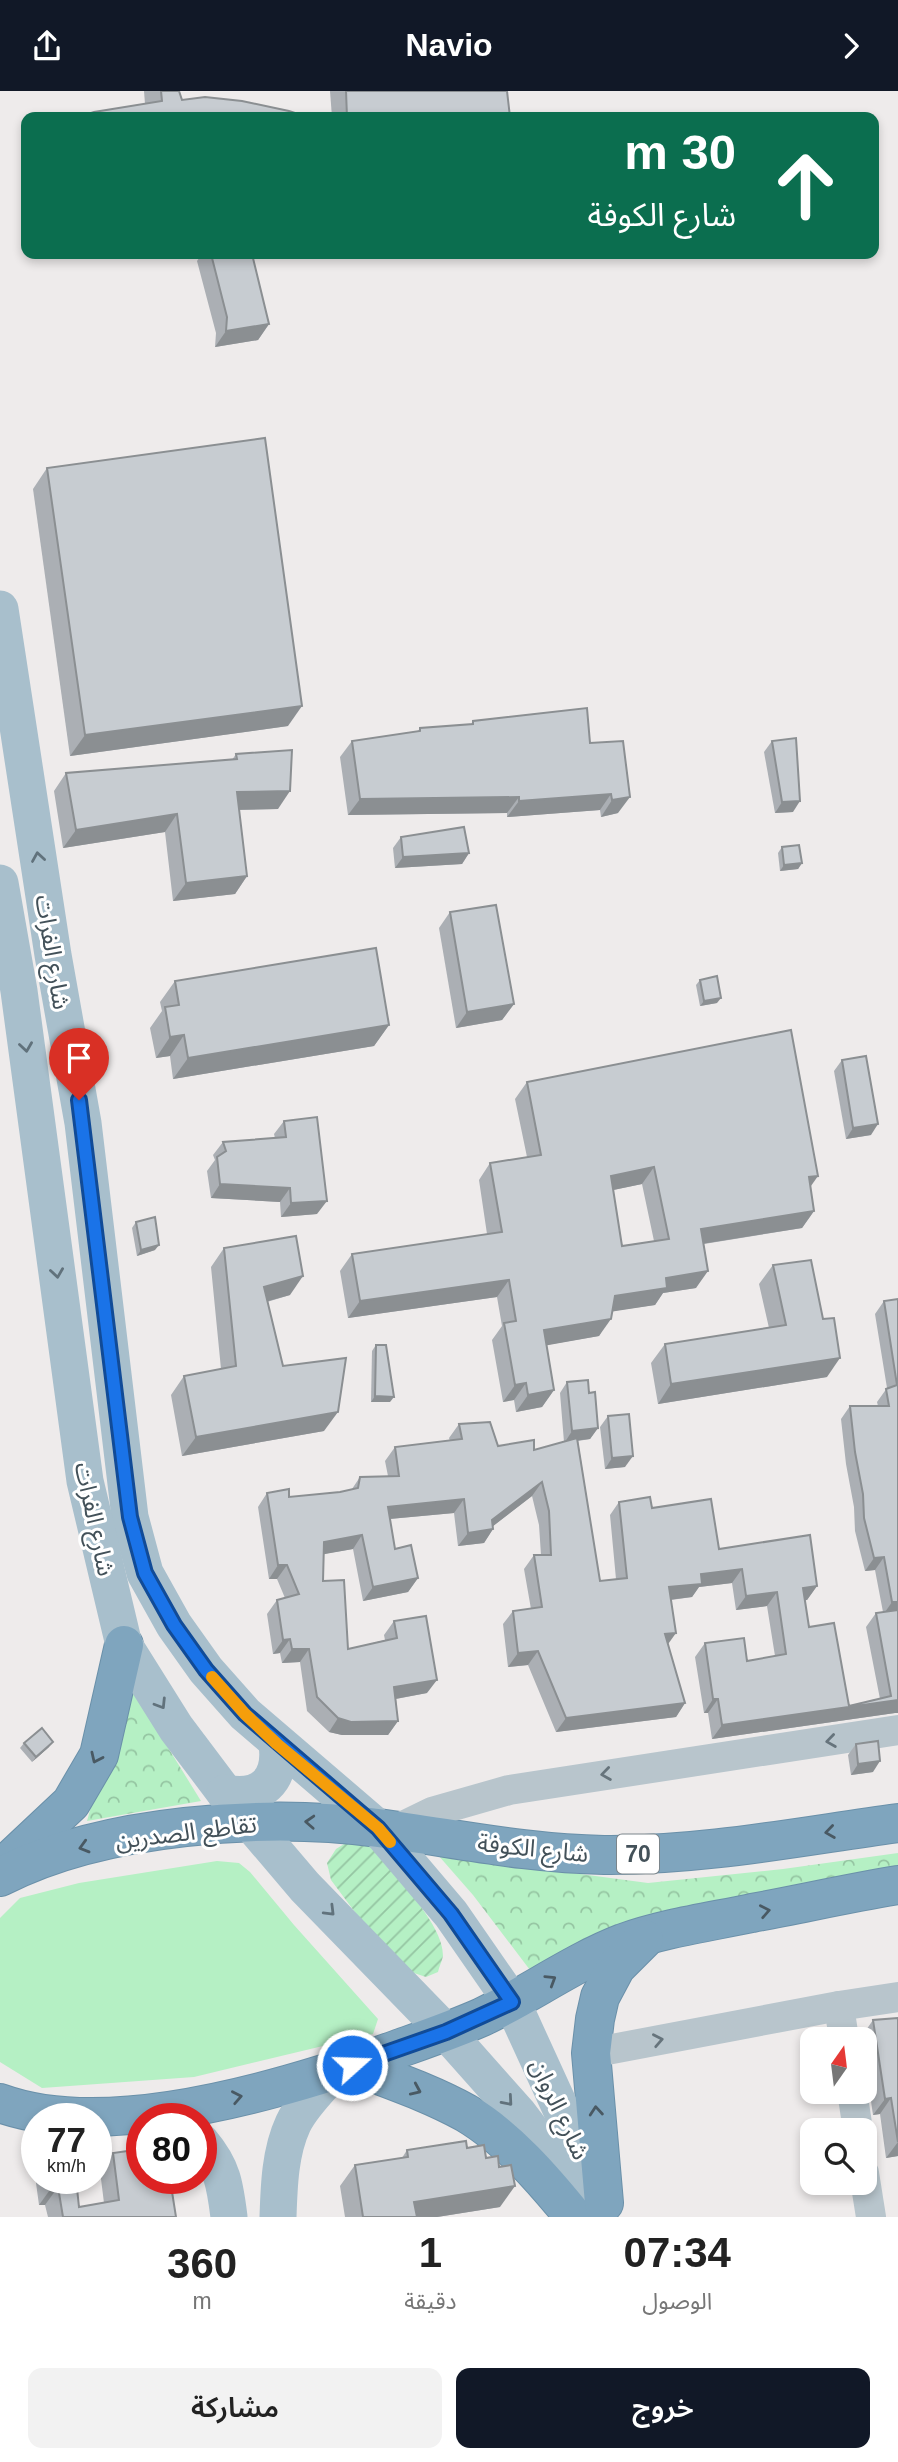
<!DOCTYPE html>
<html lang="ar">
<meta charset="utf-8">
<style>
:root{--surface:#fff;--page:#f2f2f2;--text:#222;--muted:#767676;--accent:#111827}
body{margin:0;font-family:Arial,"Noto Sans Arabic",sans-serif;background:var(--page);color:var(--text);direction:rtl;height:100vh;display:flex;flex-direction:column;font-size:26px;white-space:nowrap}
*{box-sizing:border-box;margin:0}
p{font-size:23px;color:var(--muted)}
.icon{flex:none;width:38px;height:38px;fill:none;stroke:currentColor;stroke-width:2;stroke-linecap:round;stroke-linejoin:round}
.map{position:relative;height:2126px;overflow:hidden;direction:ltr}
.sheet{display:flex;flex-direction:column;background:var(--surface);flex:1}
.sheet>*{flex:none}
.hud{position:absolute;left:21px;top:21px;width:858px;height:147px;border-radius:14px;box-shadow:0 4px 10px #0003;direction:rtl;background:#0b6e4f;color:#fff;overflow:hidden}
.needle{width:46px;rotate:14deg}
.fabs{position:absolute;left:800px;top:1936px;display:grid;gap:14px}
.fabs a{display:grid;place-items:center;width:77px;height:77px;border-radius:14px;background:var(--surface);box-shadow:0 4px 10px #0003;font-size:35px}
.speed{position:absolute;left:21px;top:2012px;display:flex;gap:14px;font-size:35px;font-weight:700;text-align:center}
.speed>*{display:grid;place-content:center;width:91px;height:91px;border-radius:50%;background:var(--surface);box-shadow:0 4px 10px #0003;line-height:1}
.speed small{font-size:18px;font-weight:400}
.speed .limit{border:10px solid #d22;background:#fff;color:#111}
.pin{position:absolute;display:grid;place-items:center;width:60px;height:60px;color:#fff;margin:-72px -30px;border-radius:50% 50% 50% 0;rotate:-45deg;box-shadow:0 0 7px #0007}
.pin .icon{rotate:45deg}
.me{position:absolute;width:77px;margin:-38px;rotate:70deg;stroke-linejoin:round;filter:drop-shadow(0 0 5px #0008)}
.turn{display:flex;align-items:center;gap:24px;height:147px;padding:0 28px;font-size:32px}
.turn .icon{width:91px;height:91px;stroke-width:2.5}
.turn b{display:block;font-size:49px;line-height:60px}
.eta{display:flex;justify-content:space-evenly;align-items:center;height:119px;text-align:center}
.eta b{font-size:42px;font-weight:600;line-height:49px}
.action{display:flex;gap:14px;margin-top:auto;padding:14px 28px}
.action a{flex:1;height:80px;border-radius:14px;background:var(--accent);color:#fff;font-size:28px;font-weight:600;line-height:80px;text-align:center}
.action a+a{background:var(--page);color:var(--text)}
header{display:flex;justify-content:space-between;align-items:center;height:91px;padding:0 28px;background:var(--accent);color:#fff;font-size:32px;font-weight:600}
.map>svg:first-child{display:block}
.grass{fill:#b5f0c4}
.forest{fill:url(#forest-crowns)}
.garden{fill:url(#garden-furrows)}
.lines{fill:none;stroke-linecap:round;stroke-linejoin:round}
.highway-casing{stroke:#6a90a9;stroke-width:40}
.minor{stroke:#b8c5cc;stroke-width:30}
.major{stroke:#a8bfcc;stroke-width:37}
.highway{stroke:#7fa5be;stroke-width:38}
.wall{fill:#abafb4;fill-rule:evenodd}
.shaded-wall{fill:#8b8f92}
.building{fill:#c7ccd1;stroke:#8b8f92;stroke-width:2;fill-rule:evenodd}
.oneway{stroke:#61727c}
.oneway2{stroke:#66747c}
.oneway3{stroke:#495963}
.route-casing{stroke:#114b97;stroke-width:18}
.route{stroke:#1a73e8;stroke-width:12}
.slow{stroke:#f59e0b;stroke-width:12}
.labels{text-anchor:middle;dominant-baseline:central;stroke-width:6;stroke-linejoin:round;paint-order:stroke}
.shield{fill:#fff;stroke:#7b858b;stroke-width:2}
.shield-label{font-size:23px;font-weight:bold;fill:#435159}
.street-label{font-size:24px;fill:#435159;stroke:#fff}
</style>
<header><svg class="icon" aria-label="forward" viewBox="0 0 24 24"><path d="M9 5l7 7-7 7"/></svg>Navio<svg class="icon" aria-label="share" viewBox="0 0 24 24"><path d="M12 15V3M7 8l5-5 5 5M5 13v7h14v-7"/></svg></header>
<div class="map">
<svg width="898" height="2126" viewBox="0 0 898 2126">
<defs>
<pattern id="forest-crowns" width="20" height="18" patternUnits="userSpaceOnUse" patternTransform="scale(1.75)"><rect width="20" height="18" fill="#b5f0c4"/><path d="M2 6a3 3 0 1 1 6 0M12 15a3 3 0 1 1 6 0" fill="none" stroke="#95c5a2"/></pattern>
<pattern id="garden-furrows" width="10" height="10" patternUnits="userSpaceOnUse" patternTransform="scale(1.75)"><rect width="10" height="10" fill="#b5f0c4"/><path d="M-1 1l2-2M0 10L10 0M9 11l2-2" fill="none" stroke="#95c5a2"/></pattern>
</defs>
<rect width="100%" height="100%" fill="#eeebeb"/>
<polygon class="grass" points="217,1770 239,1772 250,1781 294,1834 378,1928 373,1943 194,1986 42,1997 0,1971 0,1827 20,1807 79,1792"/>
<g class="forest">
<polygon points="127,1590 201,1710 87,1730"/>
<polygon points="431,1756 558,1780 648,1792 783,1778 898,1762 898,1792 536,1887 473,1804"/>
</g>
<path class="garden" d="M349 1750 367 1752C387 1776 445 1833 443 1865 442 1870 439 1876 438 1881L426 1886 408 1880 366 1836 331 1789 327 1772 336 1758Z"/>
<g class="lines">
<defs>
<g id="highway">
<polyline points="4,1775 71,1712 99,1664 124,1554"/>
<path d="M0 1786C102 1733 266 1722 378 1737 454 1747 528 1763 604 1764 701 1765 802 1745 898 1732"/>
<path d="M352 1974C391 1989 430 2002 466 2022 507 2046 544 2089 574 2126"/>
<path d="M0 2012C110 2052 292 1996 398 1958 426 1948 455 1938 482 1926 530 1903 574 1871 623 1852 665 1837 709 1831 752 1822 801 1813 849 1802 898 1794"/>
<polyline points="604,2112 591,1962 595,1928 600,1906 616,1876 644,1848"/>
</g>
</defs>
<use href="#highway" class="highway-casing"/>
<g class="minor">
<polyline points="395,1739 432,1721 509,1699 898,1639"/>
<polyline points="839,1915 844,1948"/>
<polyline points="591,1962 839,1915 898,1906"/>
<polyline points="852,2000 858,2039"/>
<polyline points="864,2082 871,2126"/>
</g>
<g class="major">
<polyline points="0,518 53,864 83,1032 130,1426 145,1482 174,1534 206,1579 245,1623 378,1737 451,1823 512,1911 602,2108"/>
<polyline points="0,792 19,900 85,1390 124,1554 176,1637 225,1702 305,1796 446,1941 518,2022 555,2071 579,2122"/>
<path d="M225 1702C261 1709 282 1690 277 1653"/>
<path d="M201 2051C223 2077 225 2094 229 2126"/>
<path d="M278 2126C279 2095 280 2061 293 2033 302 2014 320 1997 334 1981"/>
</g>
<use href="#highway" class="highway"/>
</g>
<g class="wall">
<polygon points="144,0 179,0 182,9 145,13"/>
<polygon points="330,0 507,0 510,26 332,26"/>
<polygon points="202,163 252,163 269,233 258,249 215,256 216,242 197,170"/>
<polygon points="47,377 288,635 70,665 33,398"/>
<polygon points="473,630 590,652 623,650 618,722 601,726 600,719 507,726 507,722 348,724 340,666 352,650 418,640 420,637 471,633"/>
<polygon points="772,650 793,721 775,722 764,661"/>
<polygon points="236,663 278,718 239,719 247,785 235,803 173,810 165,741 63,757 54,700 66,682 232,669"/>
<polygon points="401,746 469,762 462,773 395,777 393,757"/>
<polygon points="782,756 802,772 798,778 780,780 778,762"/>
<polygon points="450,821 514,913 502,929 456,937 439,837"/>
<polygon points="700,889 717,912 700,915 696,894"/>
<polygon points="175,890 389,934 374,955 173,988 170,965 156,967 150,937 162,920 160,911"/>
<polygon points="842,969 871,1044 846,1048 834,980"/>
<path d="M527 991 810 1096 814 1120 802 1137 704 1153 696 1197 663 1202 655 1214 612 1220 599 1245 546 1254 554 1299 542 1316 516 1321 514 1309 503 1311 492 1249 502 1235 497 1206 348 1227 340 1180 352 1163 487 1143 479 1089 490 1072 527 1066 515 1008ZM642 1093 654 1150 622 1155 613 1099Z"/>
<polygon points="284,1030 317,1123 281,1126 280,1111 211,1107 207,1080 215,1069 213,1064 223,1051 275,1047 274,1043"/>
<polygon points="136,1131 155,1159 137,1165 132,1137"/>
<polygon points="224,1157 290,1204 267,1211 283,1275 324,1340 182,1365 171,1304 184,1285 221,1278 211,1176"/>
<polygon points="773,1174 827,1286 658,1313 651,1272 665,1253 769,1237 759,1193"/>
<polygon points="898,1208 895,1622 712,1648 708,1622 704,1622 695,1566 705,1552 747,1570 775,1565 767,1515 736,1519 732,1492 699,1496 692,1506 671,1509 668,1553 685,1612 676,1626 556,1641 528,1574 508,1576 503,1533 513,1520 531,1518 524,1478 534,1464 541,1464 539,1434 532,1405 493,1435 493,1438 484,1452 458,1455 454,1422 390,1428 395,1458 418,1487 408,1501 363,1510 353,1458 323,1463 323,1490 348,1558 385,1549 384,1544 394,1530 427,1602 396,1608 398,1630 388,1644 342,1644 329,1641 307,1620 300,1571 282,1572 280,1562 273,1563 267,1523 277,1509 285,1507 277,1488 269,1488 258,1416 267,1402 289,1406 340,1401 352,1398 360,1386 388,1385 385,1370 395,1356 450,1350 449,1347 459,1333 498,1355 534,1359 564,1351 560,1302 567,1291 589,1302 598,1337 590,1348 578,1350 600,1490 616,1488 610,1424 619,1411 652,1417 719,1458 817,1495 807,1509 805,1509 809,1536 849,1615 880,1608 866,1536 876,1522 883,1521 875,1479 865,1480 855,1440 854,1416 846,1373 841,1328 850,1315 878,1315 877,1311 887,1297 875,1223 884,1210"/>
<polygon points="376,1254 390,1311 371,1311 372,1260"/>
<polygon points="608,1325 625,1376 605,1378 600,1336"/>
<polygon points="24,1652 49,1656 32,1671 20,1657"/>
<polygon points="856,1653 873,1681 851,1684 848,1664"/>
<polygon points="898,1927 898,2065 886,2067 880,2023 873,2024 864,1962 864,1948 862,1948 862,1945 873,1929"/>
<polygon points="467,2057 486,2067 500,2116 437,2126 345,2126 340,2095 355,2074 402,2067 407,2059"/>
<polygon points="113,2062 176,2126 48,2126 45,2114 39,2114 36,2092 39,2088 76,2088 79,2116 104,2112 100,2080"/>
</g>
<g class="shaded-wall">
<polygon points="269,233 258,249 215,256 226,240"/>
<polygon points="302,615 288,635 70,665 85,644"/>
<polygon points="290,700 278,718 225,719 237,701"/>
<polygon points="611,703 600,719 507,726 519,710"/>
<polygon points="519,706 507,722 348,724 360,708"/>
<polygon points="630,706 618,722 601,726 612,709"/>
<polygon points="800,710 793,721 775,722 782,711"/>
<polygon points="177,723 165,741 63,757 76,739"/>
<polygon points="469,762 462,773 395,777 403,766"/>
<polygon points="802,772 798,778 780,780 784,774"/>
<polygon points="247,785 235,803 173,810 186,792"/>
<polygon points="721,907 717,912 700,915 704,910"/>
<polygon points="514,913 502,929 456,937 467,921"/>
<polygon points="389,934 374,955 173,988 188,967"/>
<polygon points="184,944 170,965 156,967 170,946"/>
<polygon points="878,1033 871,1044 846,1048 853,1037"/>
<polygon points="654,1076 642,1093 599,1102 611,1085"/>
<polygon points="818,1085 806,1102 809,1086"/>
<polygon points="220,1093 290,1097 280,1111 211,1107"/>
<polygon points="327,1110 317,1123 281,1126 291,1112"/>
<polygon points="814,1120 802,1137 689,1155 701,1138"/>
<polygon points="159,1154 155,1159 137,1165 141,1159"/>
<polygon points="708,1180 696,1197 663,1202 655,1214 603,1222 615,1205 666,1187"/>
<polygon points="303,1185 290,1204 250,1215 264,1196"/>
<polygon points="509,1189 497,1206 348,1227 360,1210"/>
<polygon points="611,1228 599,1245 532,1257 544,1239"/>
<polygon points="840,1267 827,1286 658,1313 671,1293"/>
<polygon points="526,1292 514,1309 503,1311 515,1294"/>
<polygon points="554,1299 542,1316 516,1321 528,1304"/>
<polygon points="375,1305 394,1306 390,1311 371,1311"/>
<polygon points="338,1321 324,1340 182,1365 196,1346"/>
<polygon points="598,1337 590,1348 565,1351 572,1340"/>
<polygon points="633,1365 625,1376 605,1378 612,1367"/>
<polygon points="542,1391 532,1405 488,1439 493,1438 484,1452 458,1455 468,1442 492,1429"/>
<polygon points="464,1408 454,1422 378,1429 388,1416"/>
<polygon points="362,1444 353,1458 314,1465 324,1451"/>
<polygon points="884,1466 875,1479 865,1480 874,1467"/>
<polygon points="278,1474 287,1474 277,1488 269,1488"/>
<polygon points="742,1478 732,1492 699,1496 692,1506 660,1510 669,1496 701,1483"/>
<polygon points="418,1487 408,1501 363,1510 373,1496"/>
<polygon points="817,1495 807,1509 793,1511 803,1497"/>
<polygon points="777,1501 767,1515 736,1519 746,1505"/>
<polygon points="892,1511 898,1511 898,1524 883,1524"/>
<polygon points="676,1542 666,1556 665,1543"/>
<polygon points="290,1548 280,1562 273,1563 283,1549"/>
<polygon points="292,1558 309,1558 300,1571 282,1572"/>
<polygon points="538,1560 528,1574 508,1576 518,1562"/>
<polygon points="437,1589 427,1602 384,1610 394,1596"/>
<polygon points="713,1608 718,1608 708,1622 704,1622"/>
<polygon points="898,1609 898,1622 895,1622 712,1648 722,1634"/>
<polygon points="685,1612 676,1626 556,1641 566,1627"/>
<polygon points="338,1627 398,1630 388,1644 342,1644 329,1641"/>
<polygon points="53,1651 49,1656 32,1671 36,1666"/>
<polygon points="880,1670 873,1681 851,1684 858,1673"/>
<polygon points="891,2007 880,2023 873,2024 885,2008"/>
<polygon points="898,2051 898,2065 886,2067"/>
<polygon points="515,2095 500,2116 437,2126 404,2126 414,2111"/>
<polygon points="52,2096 58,2096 45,2114 39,2114"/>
</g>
<g class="building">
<polygon points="161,0 179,0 182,9 205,6 242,10 289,20 307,26 79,26 94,21 162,10"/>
<polygon points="346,0 507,0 510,26 347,26"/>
<polygon points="211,163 252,163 269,233 226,240 227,226"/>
<polygon points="265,347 302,615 85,644 47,377"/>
<polygon points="587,617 590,652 623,650 630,706 612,709 611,703 519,710 519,706 360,708 352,650 420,640 420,637 473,633 473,630"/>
<polygon points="796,647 800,710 782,711 772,650"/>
<polygon points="292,659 290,700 237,701 247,785 186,792 177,723 76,739 66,682 237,668 236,663"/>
<polygon points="464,736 469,762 403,766 401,746"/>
<polygon points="799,754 802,772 784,774 782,756"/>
<polygon points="496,814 514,913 467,921 450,821"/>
<polygon points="376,857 389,934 188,967 184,944 170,946 165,916 179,914 175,890"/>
<polygon points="717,885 721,907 704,910 700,889"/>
<path d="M791 939 818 1085 809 1086 814 1120 701 1138 708 1180 666 1187 667 1197 615 1205 611 1228 544 1239 554 1299 528 1304 526 1292 515 1294 504 1232 516 1230 509 1189 360 1210 352 1163 502 1141 490 1072 541 1064 527 991ZM654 1076 669 1148 622 1155 611 1085Z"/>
<polygon points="866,965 878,1033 853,1037 842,969"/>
<polygon points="317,1026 327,1110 291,1112 290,1097 220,1093 217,1066 226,1060 223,1051 286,1046 284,1030"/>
<polygon points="155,1126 159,1154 141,1159 136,1131"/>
<polygon points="296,1145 303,1185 264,1196 283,1275 346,1267 338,1321 196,1346 184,1285 236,1275 224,1157"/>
<polygon points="811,1169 823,1228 834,1227 840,1267 671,1293 665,1253 786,1234 773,1174"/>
<polygon points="898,1208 898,1511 892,1511 884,1466 874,1467 864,1427 863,1403 855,1361 850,1315 889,1315 886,1298 897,1294 884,1210"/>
<polygon points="376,1254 386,1254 394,1306 375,1305"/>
<polygon points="588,1289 589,1302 595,1301 598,1337 572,1340 567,1291"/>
<polygon points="629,1323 633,1365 612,1367 608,1325"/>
<polygon points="490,1331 498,1355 534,1349 534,1359 577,1347 600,1490 627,1487 619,1411 650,1406 652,1417 711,1408 719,1458 810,1444 817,1495 803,1497 809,1536 834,1532 849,1615 891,1605 876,1522 898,1519 898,1609 722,1634 718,1608 713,1608 705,1552 744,1547 747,1570 786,1563 777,1501 746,1505 742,1478 701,1483 702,1493 669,1496 676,1542 665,1543 685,1612 566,1627 538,1560 518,1562 513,1520 542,1516 534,1464 551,1464 549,1420 542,1391 492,1429 493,1438 468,1442 464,1408 388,1416 395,1458 411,1454 418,1487 373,1496 362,1444 324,1451 323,1490 344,1489 348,1558 397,1547 394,1530 426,1525 437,1589 394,1596 398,1630 351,1631 338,1627 317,1606 309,1558 292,1558 290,1548 283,1549 277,1509 299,1503 287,1474 278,1474 267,1402 289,1398 289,1406 340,1401 358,1397 360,1386 399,1385 395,1356 462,1348 459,1333"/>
<polygon points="42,1637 53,1651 36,1666 24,1652"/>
<polygon points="878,1650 880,1670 858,1673 856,1653"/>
<polygon points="898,1927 898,2051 891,2007 885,2008 873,1929"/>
<polygon points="466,2050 467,2057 484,2054 486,2067 498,2065 499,2076 511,2074 515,2095 414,2111 417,2126 363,2126 355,2074 408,2066 407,2059"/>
<polygon points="142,2058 142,2088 170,2088 176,2126 63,2126 58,2096 52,2096 50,2088 76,2088 79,2116 119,2109 113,2062"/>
</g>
<defs><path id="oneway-chevron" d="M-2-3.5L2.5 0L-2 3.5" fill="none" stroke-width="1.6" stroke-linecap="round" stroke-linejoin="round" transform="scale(1.75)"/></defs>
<g class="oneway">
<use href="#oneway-chevron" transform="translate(38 766) rotate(-99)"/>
<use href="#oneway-chevron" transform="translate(26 956) rotate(82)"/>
<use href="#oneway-chevron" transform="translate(57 1182) rotate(82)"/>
<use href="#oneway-chevron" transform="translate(161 1613) rotate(58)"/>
<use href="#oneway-chevron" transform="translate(330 1820) rotate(45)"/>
<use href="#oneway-chevron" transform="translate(508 2010) rotate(49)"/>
</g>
<g class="oneway2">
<use href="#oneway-chevron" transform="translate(831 1650) rotate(172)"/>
<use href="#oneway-chevron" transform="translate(606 1683) rotate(172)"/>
<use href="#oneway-chevron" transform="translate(658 1949) rotate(-11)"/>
</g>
<g class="oneway3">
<use href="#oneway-chevron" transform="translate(96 1667) rotate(115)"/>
<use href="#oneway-chevron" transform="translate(310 1731) rotate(-177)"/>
<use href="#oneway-chevron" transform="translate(830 1741) rotate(172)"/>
<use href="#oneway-chevron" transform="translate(84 1756) rotate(164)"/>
<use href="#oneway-chevron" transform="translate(765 1820) rotate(-11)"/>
<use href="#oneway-chevron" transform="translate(551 1889) rotate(-32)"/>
<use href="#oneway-chevron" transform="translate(416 1999) rotate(24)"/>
<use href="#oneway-chevron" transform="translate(237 2006) rotate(-11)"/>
<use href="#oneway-chevron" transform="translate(596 2020) rotate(-95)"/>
</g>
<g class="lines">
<defs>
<polyline id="route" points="79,1009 130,1426 145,1482 174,1534 206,1579 245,1623 378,1737 451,1823 512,1911 446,1941 352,1974"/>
</defs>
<use href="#route" class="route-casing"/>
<use href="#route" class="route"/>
<polyline class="slow" points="212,1586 245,1623 277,1653 378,1737 390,1751"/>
</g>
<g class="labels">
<rect class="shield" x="617" y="1743.5" width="42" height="39" rx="5"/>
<g class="shield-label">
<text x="638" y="1763">70</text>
</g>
<g class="street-label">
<text transform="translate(53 861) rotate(81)">شارع الفرات</text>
<text transform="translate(95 1428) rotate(78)">شارع الفرات</text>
<text transform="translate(186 1741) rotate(-7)">تقاطع الصدرين</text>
<text transform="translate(533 1757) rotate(6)">شارع الكوفة</text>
<text transform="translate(560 2018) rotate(65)">شارع الروان</text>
</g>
</g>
</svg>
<div class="fabs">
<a><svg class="needle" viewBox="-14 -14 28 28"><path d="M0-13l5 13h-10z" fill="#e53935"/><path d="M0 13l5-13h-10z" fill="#767676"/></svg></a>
<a><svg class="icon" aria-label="search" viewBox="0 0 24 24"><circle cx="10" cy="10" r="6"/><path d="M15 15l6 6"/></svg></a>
</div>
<div class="speed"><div>77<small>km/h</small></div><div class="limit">80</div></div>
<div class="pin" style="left:79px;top:1009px;background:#d93025"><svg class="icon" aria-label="arrive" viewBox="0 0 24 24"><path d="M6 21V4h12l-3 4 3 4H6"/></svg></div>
<svg class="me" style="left:352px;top:1974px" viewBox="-20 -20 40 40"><circle r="17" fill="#1a73e8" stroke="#fff" stroke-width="3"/><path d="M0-11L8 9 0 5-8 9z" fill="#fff"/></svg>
<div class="hud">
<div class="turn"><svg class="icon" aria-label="ahead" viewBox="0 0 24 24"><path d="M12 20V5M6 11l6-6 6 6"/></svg><div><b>30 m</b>شارع الكوفة</div></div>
</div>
</div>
<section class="sheet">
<div class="eta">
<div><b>07:34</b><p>الوصول</p></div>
<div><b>1</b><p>دقيقة</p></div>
<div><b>360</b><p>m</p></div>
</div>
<div class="action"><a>خروج</a><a>مشاركة</a></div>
</section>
